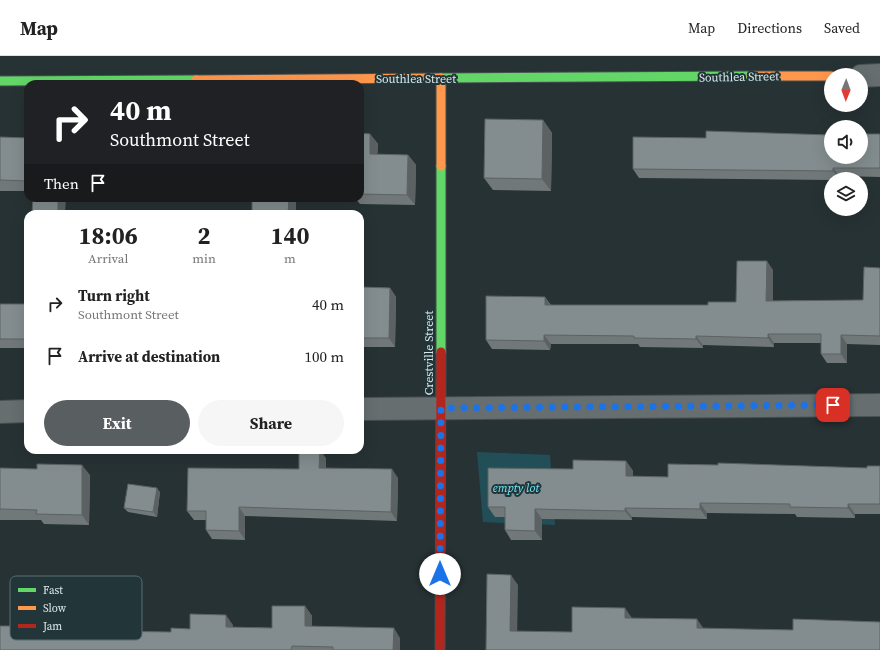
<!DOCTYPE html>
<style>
:root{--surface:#fff;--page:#f6f6f6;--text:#222;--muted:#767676;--line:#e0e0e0;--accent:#595f60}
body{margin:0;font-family:"Source Serif 4",serif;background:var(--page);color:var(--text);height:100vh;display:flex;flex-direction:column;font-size:15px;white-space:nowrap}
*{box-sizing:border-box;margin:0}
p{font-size:13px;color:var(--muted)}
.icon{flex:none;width:22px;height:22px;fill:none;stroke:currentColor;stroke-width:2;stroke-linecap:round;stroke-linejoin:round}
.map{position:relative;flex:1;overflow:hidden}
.details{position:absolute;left:24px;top:154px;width:340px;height:244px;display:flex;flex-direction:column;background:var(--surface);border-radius:12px;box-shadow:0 4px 16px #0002}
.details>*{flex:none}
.banner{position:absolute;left:24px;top:24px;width:340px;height:122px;border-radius:12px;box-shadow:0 4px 16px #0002;background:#202124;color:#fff;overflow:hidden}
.needle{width:26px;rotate:181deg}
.controls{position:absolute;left:824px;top:12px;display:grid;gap:8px}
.controls a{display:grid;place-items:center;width:44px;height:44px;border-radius:50%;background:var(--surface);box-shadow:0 4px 16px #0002;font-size:20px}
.pin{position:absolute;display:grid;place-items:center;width:34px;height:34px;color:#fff;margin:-17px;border-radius:8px;box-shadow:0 2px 6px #0006}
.me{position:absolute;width:44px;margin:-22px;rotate:0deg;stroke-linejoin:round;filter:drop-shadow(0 0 3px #0008)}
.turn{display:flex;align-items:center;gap:14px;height:84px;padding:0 20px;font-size:18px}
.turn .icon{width:52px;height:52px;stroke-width:2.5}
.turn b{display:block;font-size:28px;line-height:34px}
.then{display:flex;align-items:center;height:38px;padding:0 20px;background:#0003;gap:8px;font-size:15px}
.eta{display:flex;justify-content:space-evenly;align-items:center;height:68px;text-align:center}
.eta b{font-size:24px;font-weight:700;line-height:28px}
.primary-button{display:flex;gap:8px;margin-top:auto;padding:8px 20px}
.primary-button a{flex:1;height:46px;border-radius:24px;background:var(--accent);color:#fff;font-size:16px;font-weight:700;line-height:46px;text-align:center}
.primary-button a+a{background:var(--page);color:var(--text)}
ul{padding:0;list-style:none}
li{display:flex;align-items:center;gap:12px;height:52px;padding:0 20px}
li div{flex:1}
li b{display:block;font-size:15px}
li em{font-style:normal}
header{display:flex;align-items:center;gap:24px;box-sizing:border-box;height:56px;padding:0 20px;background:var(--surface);border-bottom:1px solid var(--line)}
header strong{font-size:19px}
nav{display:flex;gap:22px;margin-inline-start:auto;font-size:14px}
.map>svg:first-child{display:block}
.green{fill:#224f57}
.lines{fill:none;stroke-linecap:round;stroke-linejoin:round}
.street-casing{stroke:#464f51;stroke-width:24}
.fast-casing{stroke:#464f51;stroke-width:11}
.slow-casing{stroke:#464f51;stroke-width:11}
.jam-casing{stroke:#464f51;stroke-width:11}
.street{stroke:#666e70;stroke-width:22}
.fast{stroke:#63d668;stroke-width:9}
.slow{stroke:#ff974d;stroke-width:9}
.jam{stroke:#b3261e;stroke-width:9}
.wall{fill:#71787a}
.shaded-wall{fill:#5c6263}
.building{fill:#838c8e;stroke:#5c6263}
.route{stroke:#1a73e8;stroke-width:7;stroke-dasharray:0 12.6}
.labels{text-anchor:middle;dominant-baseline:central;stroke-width:4;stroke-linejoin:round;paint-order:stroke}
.street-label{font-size:12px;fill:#dde9eb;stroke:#223639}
.park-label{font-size:12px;font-style:italic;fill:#74e7f9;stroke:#223639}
.key{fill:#223639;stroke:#5a6c6e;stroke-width:1}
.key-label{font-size:11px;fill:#dde9eb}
</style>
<header>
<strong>Map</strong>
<nav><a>Map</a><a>Directions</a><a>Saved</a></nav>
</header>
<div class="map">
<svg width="880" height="594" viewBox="0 0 880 594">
<rect width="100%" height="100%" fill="#273234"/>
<polygon class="green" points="477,396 550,399 555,469 483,466"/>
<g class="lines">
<defs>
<g id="street">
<polyline points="861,20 880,19"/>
<polyline points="360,353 880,349"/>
<polyline points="0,356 28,355"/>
</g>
<g id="fast">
<polyline points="441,22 751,20"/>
<polyline points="0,25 196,24"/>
<polyline points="441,296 441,110"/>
</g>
<g id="slow">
<polyline points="751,20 831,20"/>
<polyline points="196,24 441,22"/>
<polyline points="441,110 441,23"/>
</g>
<polyline id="jam" points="440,594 441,296"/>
</defs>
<use href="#street" class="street-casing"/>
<use href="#fast" class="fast-casing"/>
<use href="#slow" class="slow-casing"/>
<use href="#jam" class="jam-casing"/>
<use href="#street" class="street"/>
<use href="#fast" class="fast"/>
<use href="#slow" class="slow"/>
<use href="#jam" class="jam"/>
</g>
<g class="wall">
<polygon points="543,64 552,77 551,135 493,134 484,122"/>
<polygon points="360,77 370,78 378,88 377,98 408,99 416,109 415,149 360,148 355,142 347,142 360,142"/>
<polygon points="880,78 880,121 840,120 840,123 831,123 831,124 639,122 633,113 831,101"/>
<polygon points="0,81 28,82 28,135 0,135"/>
<polygon points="880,212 880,289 847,288 847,307 827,307 821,298 821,287 774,287 774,291 703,289 703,292 640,291 638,288 551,288 550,294 492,293 486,284 545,241 551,249 708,249 736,246 773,214 773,245 863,244"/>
<polygon points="360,231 390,232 396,241 395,291 360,291"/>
<rect x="0" y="248" width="28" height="44"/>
<polygon points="326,402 326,412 398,422 397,465 245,460 245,484 212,483 206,474 206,464 194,464 187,455"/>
<polygon points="626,405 633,415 633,420 668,421 867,412 880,410 880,458 855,458 855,462 797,461 795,458 707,457 707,463 632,461 632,464 542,463 542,484 511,484 505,474 505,461 495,461 488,451 573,413"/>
<polygon points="0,412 90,419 89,469 44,468 41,464 0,464"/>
<polygon points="160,436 157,461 128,456 124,452"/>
<polygon points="305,550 312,560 312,570 400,582 400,594 0,594 19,570 43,561 83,551 83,579 102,580 171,576 190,573 233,569 233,571 272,572"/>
</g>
<g class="shaded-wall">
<polygon points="543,64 552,77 551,135 542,123"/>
<polygon points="370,78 378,88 377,109 370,98"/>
<polygon points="408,99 416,109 415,149 407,139"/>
<polygon points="833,112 840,120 840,123 839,123 833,115"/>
<polygon points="58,142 66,142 65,158 58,158"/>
<polygon points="289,142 296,142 296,158 288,158"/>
<polygon points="767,205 773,214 773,254 766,245"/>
<polygon points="390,232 396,241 395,291 389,282"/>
<polygon points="545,241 551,250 545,249"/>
<polygon points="768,278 774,287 774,291 768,282"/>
<polygon points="544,279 551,288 550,294 544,285"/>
<polygon points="841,279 847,288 847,307 841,298"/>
<polygon points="696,280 703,289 703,292 696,283"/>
<polygon points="320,394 326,402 326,421 319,412"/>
<polygon points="626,405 633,415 633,430 626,420"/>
<polygon points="82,409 90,419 89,469 82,459"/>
<polygon points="392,413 398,422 397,465 391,456"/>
<polygon points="157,432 160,436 157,461 153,456"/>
<polygon points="700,447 707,457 707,463 700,453"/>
<polygon points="848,448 855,458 855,462 848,452"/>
<polygon points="239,451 245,460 245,484 239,475"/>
<polygon points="625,452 632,461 632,464 625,455"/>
<polygon points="535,453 542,463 542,484 535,475"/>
<polygon points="511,519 518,529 517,585 510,575"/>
<polygon points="76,541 83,551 83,578 87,584 75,574"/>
<polygon points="305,550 312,560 312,580 305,570"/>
<polygon points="625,552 632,562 632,572 625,562"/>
<polygon points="226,559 233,569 233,581 226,571"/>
<polygon points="697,563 704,573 697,572"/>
<polygon points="394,572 400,582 400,594 393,594"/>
</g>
<g class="building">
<polygon points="485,63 543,64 542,123 484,122"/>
<polygon points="706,75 831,79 831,101 861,101 861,78 880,78 880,112 833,112 833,115 633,113 633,81 706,82"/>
<polygon points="360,77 370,78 370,98 408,99 407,139 360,138"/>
<polygon points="0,81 28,82 28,125 0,124"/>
<polygon points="33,142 58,142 58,158 32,158"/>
<polygon points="252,142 289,142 288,158 252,158"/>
<polygon points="737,205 767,205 766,245 863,244 864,211 880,212 880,280 841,279 841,298 821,298 821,278 768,278 768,282 696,280 696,283 634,282 634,280 544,279 544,285 486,284 486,240 545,241 545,249 708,249 708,246 736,246"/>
<polygon points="360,231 390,232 389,282 360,282"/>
<rect x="0" y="248" width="28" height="35"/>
<polygon points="299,394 320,394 319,412 392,413 391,456 239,451 239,475 206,474 206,455 187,455 188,412 299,413"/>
<polygon points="573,404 626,405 626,420 668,421 668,408 718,409 718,407 867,412 867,410 880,410 880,448 848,448 848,452 790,451 790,448 700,447 700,453 625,452 625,455 535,453 535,475 505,474 505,451 488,451 488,412 573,413"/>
<polygon points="37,408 82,409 82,459 36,458 37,454 0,453 0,412 37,413"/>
<polygon points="128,428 157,432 153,456 124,452"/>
<polygon points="487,518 511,519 510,575 572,576 572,551 625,552 625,562 697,563 697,572 793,574 793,563 880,566 880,594 486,594"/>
<polygon points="43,540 76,541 75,574 80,574 80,579 102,580 103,575 171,576 171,572 190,573 190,558 226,559 226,571 272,572 272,550 305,550 305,570 394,572 393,594 333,594 333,591 292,590 291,594 0,594 0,570 19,570 19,560 43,561"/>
</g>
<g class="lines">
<polyline class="route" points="440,518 441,352 833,349"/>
</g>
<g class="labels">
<g class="street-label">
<text transform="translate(739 21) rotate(-1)">Southlea Street</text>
<text x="416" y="23">Southlea Street</text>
<text transform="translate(429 297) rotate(-90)">Crestville Street</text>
</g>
<g class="park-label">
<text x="516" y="432">empty lot</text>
</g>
</g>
<rect x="10" y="520" width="132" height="64" rx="6" class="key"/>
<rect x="18" y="532" width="18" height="4" fill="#63d668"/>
<rect x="18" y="550" width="18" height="4" fill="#ff974d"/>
<rect x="18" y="568" width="18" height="4" fill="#b3261e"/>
<g class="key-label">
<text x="43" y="538">Fast</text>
<text x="43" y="556">Slow</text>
<text x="43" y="574">Jam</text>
</g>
</svg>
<div class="controls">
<a><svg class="needle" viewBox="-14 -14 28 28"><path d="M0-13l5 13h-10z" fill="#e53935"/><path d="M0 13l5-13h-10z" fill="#767676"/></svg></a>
<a><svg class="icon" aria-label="sound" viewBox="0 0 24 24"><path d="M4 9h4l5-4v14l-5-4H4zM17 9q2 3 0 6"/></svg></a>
<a><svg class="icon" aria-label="layers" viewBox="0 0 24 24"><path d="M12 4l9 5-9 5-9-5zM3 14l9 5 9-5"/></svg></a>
</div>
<div class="pin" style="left:833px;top:349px;background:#d93025"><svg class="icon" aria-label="arrive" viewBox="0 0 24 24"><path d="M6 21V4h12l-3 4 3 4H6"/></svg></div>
<svg class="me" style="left:440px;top:518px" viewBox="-20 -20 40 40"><circle r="19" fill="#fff"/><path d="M0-13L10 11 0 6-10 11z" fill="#1a73e8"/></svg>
<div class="banner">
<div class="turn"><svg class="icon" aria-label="right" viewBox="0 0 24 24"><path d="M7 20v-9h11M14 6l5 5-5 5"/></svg><div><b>40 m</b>Southmont Street</div></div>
<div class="then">Then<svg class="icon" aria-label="arrive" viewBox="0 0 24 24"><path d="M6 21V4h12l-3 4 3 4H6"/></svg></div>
</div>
<section class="details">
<div class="eta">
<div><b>18:06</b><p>Arrival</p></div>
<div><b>2</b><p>min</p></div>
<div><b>140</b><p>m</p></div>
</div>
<ul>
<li><svg class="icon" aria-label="right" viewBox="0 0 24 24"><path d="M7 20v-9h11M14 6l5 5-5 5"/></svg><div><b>Turn right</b><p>Southmont Street</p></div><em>40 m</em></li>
<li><svg class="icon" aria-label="arrive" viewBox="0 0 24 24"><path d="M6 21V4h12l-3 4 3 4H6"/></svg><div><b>Arrive at destination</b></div><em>100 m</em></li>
</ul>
<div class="primary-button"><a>Exit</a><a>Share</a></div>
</section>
</div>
